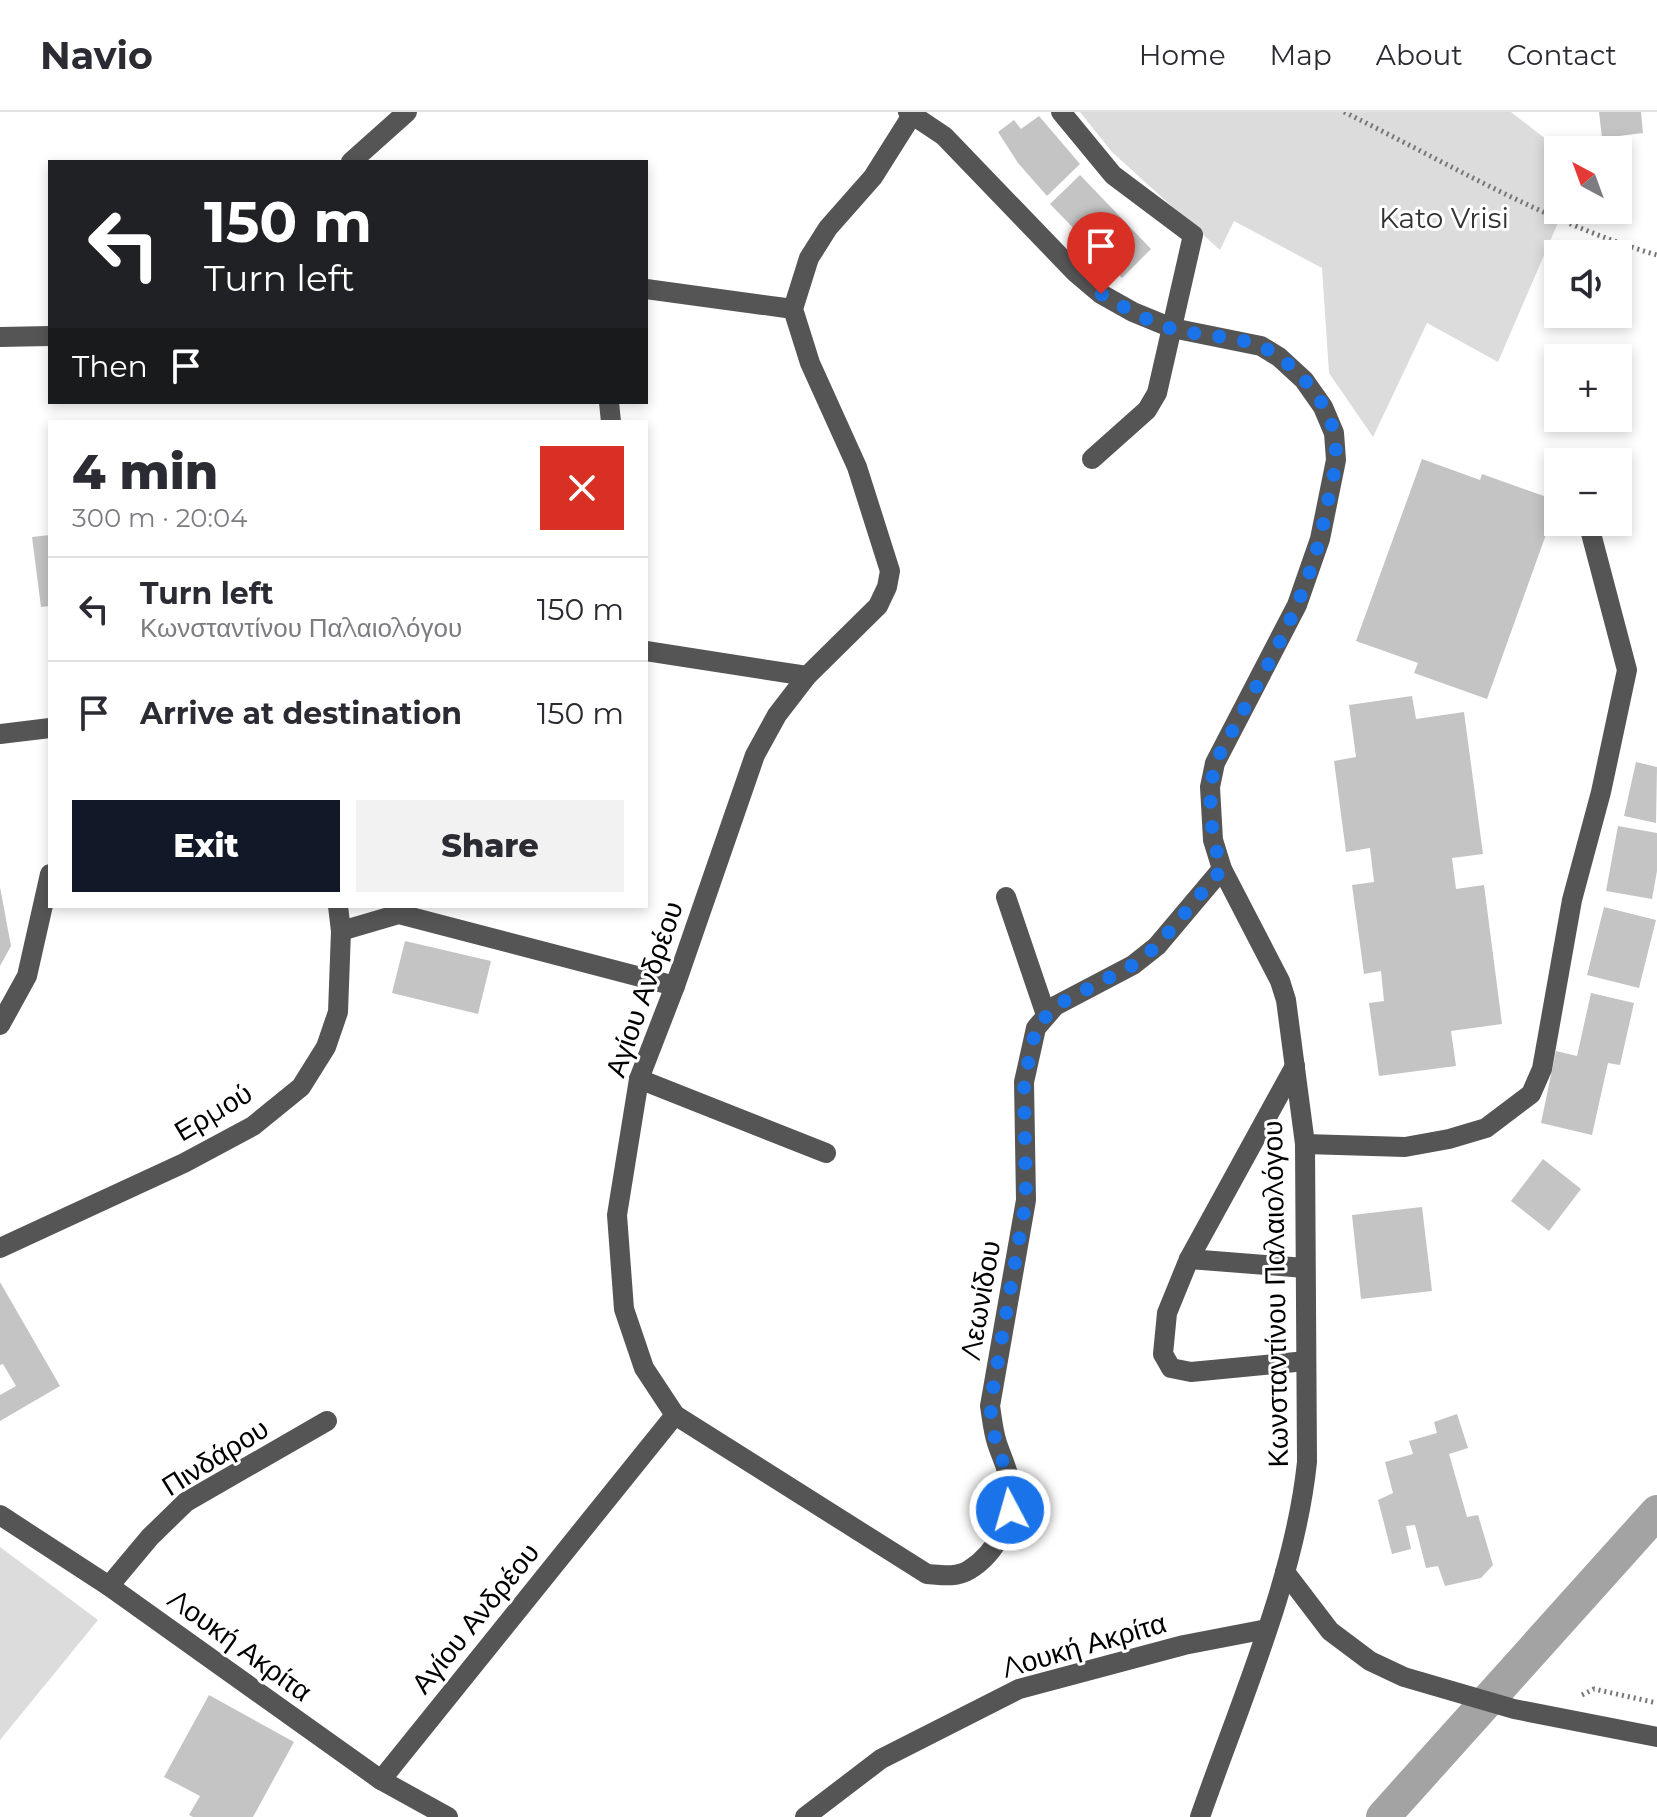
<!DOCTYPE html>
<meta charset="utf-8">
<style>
:root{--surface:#fff;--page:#f2f2f3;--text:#2b2b33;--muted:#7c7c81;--line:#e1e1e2;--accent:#111827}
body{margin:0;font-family:Montserrat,sans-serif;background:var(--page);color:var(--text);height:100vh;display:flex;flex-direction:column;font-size:30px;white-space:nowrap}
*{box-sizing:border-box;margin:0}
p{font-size:26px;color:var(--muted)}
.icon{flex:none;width:44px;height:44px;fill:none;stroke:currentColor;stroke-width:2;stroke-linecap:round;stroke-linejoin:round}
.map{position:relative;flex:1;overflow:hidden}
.drawer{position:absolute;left:48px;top:308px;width:600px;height:488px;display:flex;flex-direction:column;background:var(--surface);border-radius:0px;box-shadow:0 4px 12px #0003}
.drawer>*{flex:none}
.hud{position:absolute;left:48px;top:48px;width:600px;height:244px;border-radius:0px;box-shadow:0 4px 12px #0003;background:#202124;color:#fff;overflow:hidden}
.needle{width:52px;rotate:319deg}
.tools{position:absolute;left:1544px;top:24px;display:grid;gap:16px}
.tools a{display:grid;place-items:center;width:88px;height:88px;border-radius:0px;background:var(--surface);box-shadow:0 4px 12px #0003;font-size:40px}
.pin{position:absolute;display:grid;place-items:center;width:68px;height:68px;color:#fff;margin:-82px -34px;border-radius:50% 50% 50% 0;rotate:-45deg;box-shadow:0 0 8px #0007}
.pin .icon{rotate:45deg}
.me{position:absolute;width:88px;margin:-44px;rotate:354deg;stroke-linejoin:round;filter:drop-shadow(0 0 6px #0008)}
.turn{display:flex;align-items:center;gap:28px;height:168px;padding:0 24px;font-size:36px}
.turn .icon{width:104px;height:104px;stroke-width:2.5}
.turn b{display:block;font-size:56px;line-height:68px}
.then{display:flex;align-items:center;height:76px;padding:0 24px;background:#0003;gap:16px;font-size:30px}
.round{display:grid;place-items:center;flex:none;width:84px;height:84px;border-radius:0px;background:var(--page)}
.summary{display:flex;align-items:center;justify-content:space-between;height:136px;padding:0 24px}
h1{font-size:48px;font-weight:800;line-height:60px}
.primary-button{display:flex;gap:16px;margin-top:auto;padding:16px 24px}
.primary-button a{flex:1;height:92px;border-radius:0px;background:var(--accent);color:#fff;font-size:32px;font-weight:800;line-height:92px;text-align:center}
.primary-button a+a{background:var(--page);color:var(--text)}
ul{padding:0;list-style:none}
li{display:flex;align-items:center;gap:24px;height:104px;padding:0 24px;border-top:2px solid var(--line)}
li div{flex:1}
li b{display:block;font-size:30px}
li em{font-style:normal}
header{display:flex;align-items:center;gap:48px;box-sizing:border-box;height:112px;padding:0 40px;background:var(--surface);border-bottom:2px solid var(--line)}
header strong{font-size:38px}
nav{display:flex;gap:44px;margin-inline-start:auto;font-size:28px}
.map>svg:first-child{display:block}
.green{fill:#dcdcdc}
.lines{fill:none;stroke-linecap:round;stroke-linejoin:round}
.canal{stroke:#a3a3a3;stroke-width:34}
.building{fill:#c4c4c4}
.path{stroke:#777;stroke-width:5;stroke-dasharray:2 4;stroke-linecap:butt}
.minor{stroke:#555;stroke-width:20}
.route{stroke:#1a73e8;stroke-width:14;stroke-dasharray:0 25.2}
.labels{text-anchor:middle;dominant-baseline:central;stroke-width:6;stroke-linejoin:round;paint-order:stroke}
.park-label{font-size:28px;fill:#333;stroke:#fff}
.street-label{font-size:28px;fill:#000;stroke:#fff}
</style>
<header>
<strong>Navio</strong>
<nav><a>Home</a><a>Map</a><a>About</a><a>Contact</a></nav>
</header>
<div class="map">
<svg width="1657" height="1705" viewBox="0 0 1657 1705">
<rect width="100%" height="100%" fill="#fff"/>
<g class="green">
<polygon points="1080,0 1511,0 1560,38 1558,38 1557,113 1498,250 1427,211 1373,325 1329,261 1322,156 1234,109 1220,138 1112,40"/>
<polygon points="0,1435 98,1508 0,1628"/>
</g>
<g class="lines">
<polyline class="canal" points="1383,1705 1657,1400"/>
</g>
<g class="building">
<polygon points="1599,0 1641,0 1643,21 1602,26"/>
<polygon points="1039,4 1080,52 1047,84 1018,51 998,20 1014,8 1021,17"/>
<polygon points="1080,63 1151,137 1122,166 1050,92"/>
<polygon points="1422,347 1480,368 1482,362 1558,389 1487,587 1414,561 1418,551 1356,529"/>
<polygon points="50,423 50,494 41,495 32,425"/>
<polygon points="1412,584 1416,607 1464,600 1483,742 1452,746 1456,777 1484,773 1502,912 1451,919 1456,954 1379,964 1369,891 1384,889 1381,859 1364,862 1352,773 1374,770 1370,736 1346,740 1334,649 1356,645 1349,593"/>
<polygon points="1636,650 1657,655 1656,711 1624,704"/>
<polygon points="1618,714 1657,721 1657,759 1652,787 1606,779"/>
<polygon points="0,775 11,834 0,854"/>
<polygon points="1604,795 1656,808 1639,876 1587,863"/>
<polygon points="405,829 491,849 478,902 392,881"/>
<polygon points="1591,881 1634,891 1620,953 1608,951 1592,1023 1541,1011 1556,939 1577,944"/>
<polygon points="1543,1047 1581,1077 1549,1119 1511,1089"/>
<polygon points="1422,1095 1432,1179 1361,1187 1352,1103"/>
<polygon points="0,1170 60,1274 0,1309 0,1283 16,1274 3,1252 0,1253"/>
<polygon points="1457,1302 1468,1336 1449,1342 1467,1405 1478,1403 1493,1453 1481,1466 1445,1474 1438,1454 1426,1456 1415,1413 1406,1414 1411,1437 1392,1442 1378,1388 1393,1381 1385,1350 1413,1342 1409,1329 1437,1321 1434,1310"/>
<polygon points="209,1583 294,1630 253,1705 193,1705 189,1703 200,1684 164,1665"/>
</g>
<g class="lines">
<g class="path">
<path d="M1344 0C1446 50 1547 111 1657 143"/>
<polyline points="1582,1583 1594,1577 1657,1591"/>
</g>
<g class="minor">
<path d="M908 0 944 24 1075 160 1101 182 1133 200 1172 216 1261 234 1279 245 1304 268 1323 295 1334 321 1336 348 1320 427 1297 493 1215 651 1210 675 1213 728 1222 757 1280 869 1286 888 1305 1032 1307 1350C1295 1467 1239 1593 1200 1705"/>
<polyline points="1061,0 1113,63 1193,123 1157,281 1147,298 1092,347"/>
<polyline points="351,50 407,0"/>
<polyline points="646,177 793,197"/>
<polyline points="0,225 50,224"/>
<polyline points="609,290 611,310"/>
<polyline points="646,539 807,564"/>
<polyline points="0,622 50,616"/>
<polyline points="1006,785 1046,903"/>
<polyline points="341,819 399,802 675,874"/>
<polyline points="0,913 27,864 50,762"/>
<polyline points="1295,954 1189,1147 1167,1201 1163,1242 1171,1256 1191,1260 1306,1249"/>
<polyline points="639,967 826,1041"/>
<polyline points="1305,1032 1405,1035 1449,1027 1486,1016 1531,982 1542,957 1572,788 1601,680 1627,558 1588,410"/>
<polyline points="0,1136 184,1051 253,1014 301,975 326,935 338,900 341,819 338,794"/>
<polyline points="1189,1147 1305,1156"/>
<path d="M675 1303 927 1462C941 1463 956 1466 969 1458 997 1441 1015 1404 1010 1372 1009 1359 1001 1344 997 1331 993 1319 992 1306 990 1294L1026 1088 1024 970 1036 916 1055 894 1133 853 1157 834 1222 757"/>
<polyline points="0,1403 109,1474 381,1668 448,1705"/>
<polyline points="1285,1460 1330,1519 1370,1549 1404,1565 1514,1597 1657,1625"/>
<polyline points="109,1474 150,1425 186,1390 327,1309"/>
<polyline points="381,1668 675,1303 644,1256 624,1197 617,1103 639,967 675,874 755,643 777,603 807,564 878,494 887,475 890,459 857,355 810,251 793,197 809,146 828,116 873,65 914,0"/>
<polyline points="805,1705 881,1647 1019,1577 1184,1533 1267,1517"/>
</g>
</g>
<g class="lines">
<path class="route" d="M1010 1398V1371L995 1327 990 1294 1026 1088 1024 970 1036 916 1055 894 1133 853 1157 834 1222 757C1210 721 1207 689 1215 651 1247 590 1284 530 1308 465 1317 441 1323 415 1328 389 1333 367 1339 345 1334 322 1329 293 1302 261 1278 244 1248 222 1207 226 1173 217 1148 210 1124 195 1101 182"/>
</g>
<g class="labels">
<g class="park-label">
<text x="1444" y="106">Kato Vrisi</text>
</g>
<g class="street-label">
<text transform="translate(644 877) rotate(-71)">Αγίου Ανδρέου</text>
<text transform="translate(213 1000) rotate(-31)">Ερμού</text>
<text transform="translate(1275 1182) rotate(-91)">Κωνσταντίνου Παλαιολόγου</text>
<text transform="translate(980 1188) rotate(-80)">Λεωνίδου</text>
<text transform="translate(215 1345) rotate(-32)">Πινδάρου</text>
<text transform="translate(475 1506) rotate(-51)">Αγίου Ανδρέου</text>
<text transform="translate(240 1533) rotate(36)">Λουκή Ακρίτα</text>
<text transform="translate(1084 1533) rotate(-16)">Λουκή Ακρίτα</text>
</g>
</g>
</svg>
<div class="tools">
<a><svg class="needle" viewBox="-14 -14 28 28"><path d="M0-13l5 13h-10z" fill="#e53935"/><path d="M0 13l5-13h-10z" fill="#7c7c81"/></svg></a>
<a><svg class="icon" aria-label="sound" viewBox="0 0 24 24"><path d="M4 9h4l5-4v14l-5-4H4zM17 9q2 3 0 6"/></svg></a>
<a>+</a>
<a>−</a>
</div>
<div class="pin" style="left:1101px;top:182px;background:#d93025"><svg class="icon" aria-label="arrive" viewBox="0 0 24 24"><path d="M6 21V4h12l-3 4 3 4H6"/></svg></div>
<svg class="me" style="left:1010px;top:1398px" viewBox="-20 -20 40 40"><circle r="17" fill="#1a73e8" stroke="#fff" stroke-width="3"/><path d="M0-11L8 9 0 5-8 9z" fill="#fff"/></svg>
<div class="hud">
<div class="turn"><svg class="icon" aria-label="left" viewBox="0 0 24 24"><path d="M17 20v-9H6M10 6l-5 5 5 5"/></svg><div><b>150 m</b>Turn left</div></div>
<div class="then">Then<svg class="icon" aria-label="arrive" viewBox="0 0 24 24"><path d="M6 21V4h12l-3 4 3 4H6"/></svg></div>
</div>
<section class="drawer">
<div class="summary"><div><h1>4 min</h1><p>300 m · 20:04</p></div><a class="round" style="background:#d93025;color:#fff"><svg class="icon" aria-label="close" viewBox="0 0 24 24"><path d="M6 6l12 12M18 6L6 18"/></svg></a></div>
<ul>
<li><svg class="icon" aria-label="left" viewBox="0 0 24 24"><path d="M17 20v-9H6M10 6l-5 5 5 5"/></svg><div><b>Turn left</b><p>Κωνσταντίνου Παλαιολόγου</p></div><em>150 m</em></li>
<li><svg class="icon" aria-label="arrive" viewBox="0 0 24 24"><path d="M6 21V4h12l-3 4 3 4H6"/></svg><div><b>Arrive at destination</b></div><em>150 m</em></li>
</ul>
<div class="primary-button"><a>Exit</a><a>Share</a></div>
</section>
</div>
